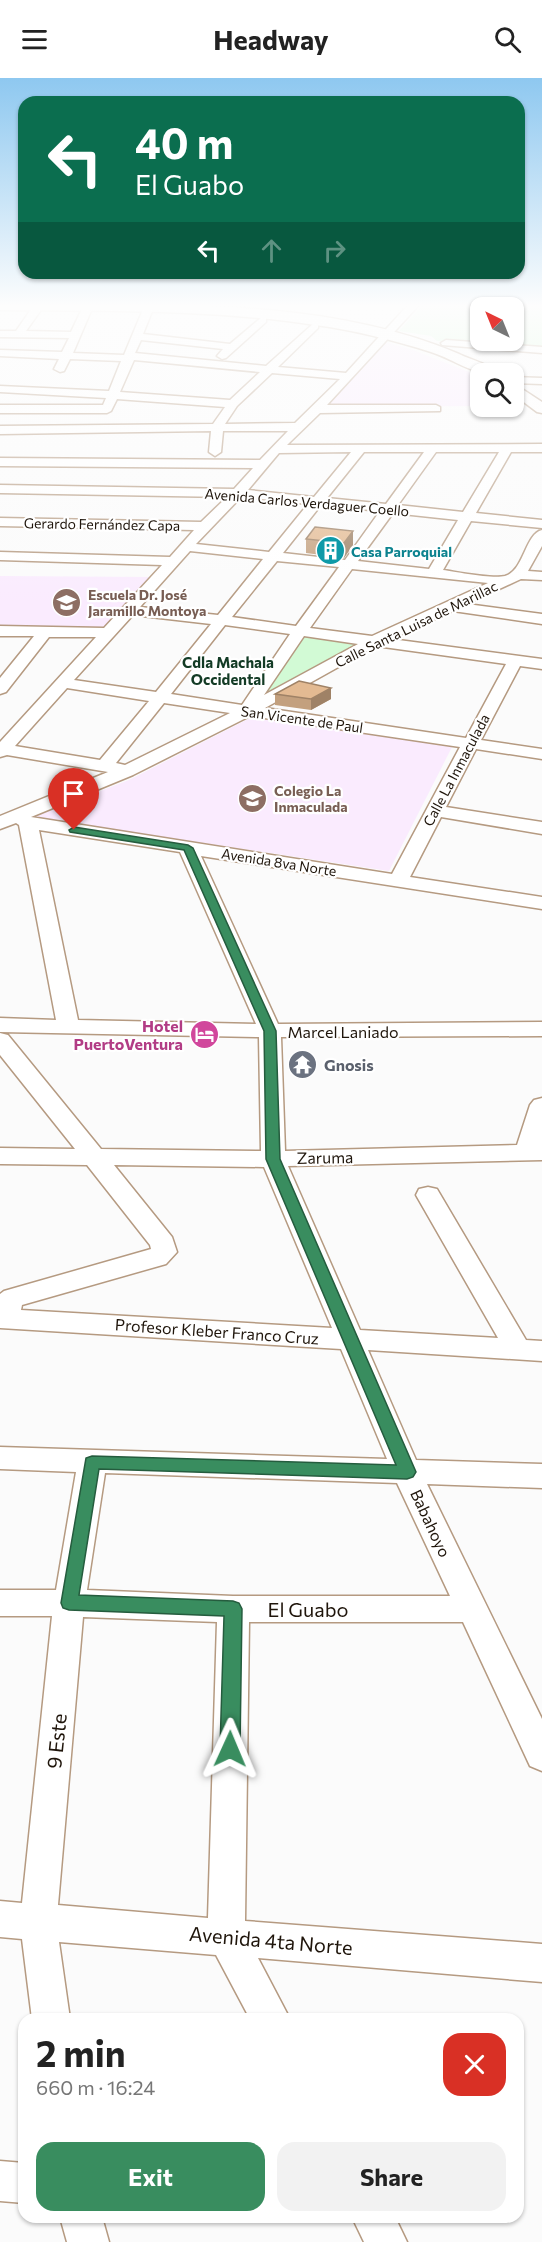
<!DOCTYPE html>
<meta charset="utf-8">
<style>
:root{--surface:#fff;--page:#f2f2f2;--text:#222;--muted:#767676;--accent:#398d5f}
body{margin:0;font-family:Commissioner,sans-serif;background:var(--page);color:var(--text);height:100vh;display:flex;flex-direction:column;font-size:22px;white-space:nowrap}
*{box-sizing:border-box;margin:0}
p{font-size:20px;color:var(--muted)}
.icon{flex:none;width:33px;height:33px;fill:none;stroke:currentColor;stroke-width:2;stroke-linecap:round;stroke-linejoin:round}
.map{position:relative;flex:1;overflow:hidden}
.panel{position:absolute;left:18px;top:1935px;width:506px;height:210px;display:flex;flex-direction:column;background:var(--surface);border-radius:18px;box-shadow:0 2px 4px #0004}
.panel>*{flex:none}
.top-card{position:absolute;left:18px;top:18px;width:507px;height:183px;border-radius:18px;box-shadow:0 2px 4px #0004;background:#0b6e4f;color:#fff;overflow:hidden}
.needle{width:39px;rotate:317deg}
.buttons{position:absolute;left:470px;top:219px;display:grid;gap:12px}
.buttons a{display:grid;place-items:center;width:54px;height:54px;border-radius:12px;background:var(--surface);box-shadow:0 2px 4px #0004;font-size:30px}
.pin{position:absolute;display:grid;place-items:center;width:51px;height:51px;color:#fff;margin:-62px -26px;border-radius:50% 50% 50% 0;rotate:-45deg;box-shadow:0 0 6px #0007}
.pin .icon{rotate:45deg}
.me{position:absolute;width:66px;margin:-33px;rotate:1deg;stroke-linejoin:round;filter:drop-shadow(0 0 4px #0008)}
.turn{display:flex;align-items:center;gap:21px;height:126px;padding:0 18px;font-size:27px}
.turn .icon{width:78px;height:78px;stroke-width:2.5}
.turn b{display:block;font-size:42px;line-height:51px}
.lanes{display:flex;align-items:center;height:57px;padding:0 18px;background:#0003;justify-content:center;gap:30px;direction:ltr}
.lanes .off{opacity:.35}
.round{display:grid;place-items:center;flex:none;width:63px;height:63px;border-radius:18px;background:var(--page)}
.overview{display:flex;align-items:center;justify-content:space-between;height:102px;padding:0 18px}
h1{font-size:36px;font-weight:700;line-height:45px}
.cta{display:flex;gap:12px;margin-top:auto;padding:12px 18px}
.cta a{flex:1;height:69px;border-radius:18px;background:var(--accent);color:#fff;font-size:24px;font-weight:700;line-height:69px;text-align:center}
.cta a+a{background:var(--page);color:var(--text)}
header{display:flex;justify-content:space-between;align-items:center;height:78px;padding:0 18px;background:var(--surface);font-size:27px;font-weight:700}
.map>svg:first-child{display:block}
.education{fill:#faebfe}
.green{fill:#d2fad5;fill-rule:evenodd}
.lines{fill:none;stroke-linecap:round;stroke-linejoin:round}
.minor-casing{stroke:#b59a81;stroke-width:3}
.major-casing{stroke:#b59a81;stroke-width:3}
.minor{fill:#fff;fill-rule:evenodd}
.major{fill:#fff;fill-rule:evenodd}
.wall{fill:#c3a07e}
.shaded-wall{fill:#9f8266}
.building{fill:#e3ba92;stroke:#9f8266;stroke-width:1.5}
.route{fill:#398d5f;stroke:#255c3e;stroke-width:1.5}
.labels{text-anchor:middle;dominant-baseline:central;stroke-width:4.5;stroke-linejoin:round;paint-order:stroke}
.far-street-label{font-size:14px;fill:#1f150b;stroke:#fff}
.far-culture-label{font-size:14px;font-weight:bold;fill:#0d838f;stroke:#fff;text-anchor:start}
.far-education-label{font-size:14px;font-weight:bold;fill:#785e54;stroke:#fff;text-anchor:start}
.far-neighbourhood-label{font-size:15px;font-weight:bold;fill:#133b25;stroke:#fff}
.hotel-label{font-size:16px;font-weight:bold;fill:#b23c85;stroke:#fff;text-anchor:end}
.street-label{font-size:16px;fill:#1f150b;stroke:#fff}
.worship-label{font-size:16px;font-weight:bold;fill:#5b616d;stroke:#fff;text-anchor:start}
.near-street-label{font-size:20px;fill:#1f150b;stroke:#fff}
</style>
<header><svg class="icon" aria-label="menu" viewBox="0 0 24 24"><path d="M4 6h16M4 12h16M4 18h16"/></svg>Headway<svg class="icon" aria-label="search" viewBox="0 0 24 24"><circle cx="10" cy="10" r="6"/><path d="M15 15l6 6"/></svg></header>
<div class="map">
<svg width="542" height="2164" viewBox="0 0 542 2164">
<rect width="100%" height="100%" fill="#fbfbfb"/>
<g class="education">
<polygon points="385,264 413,272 474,296 480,301 480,328 327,329"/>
<polygon points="0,498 157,499 110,550 0,549"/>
<polygon points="252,639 452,669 389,793 32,739 129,702"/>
</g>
<g class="green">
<path d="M423 227H542V269L437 263 431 258 399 253ZM480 230H513V262H480Z"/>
<polygon points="306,553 383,563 251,631"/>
</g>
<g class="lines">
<defs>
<g id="minor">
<path d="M408 227H419L327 327H436L440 329V333L320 335 287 367 542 366V374H511L476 435 542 442V450L471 443 443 492C457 494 492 501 505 498 524 493 525 456 542 452V468L528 493 542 494V502L521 501 467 526 542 536V546L453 533 391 561 542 581V591L520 588 481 662 542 671V681L476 671 446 729 542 744V756L441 739 410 799 542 819V831L201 778 278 946 542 944V958L281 959 285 1073 517 1067 530 1027 534 1022 542 1020V1082L288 1088 360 1252 498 1260 416 1117 419 1111 428 1109 437 1111 526 1262 542 1263V1283L368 1272 416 1382 542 1386V1410L427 1406 542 1641V1693L530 1688 463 1544H249L245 1843 542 1866V1904L258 1880 290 1941H250L216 1877 59 1864 70 1941H32L22 1861 0 1859V1823L22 1825 52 1538H0V1512H56L76 1394 0 1391V1369L387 1381 341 1271 0 1250V1216L4 1213 151 1171 150 1167 87 1087 0 1086V1070L75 1071 0 977V955L8 957 101 1071 261 1073 259 959 0 954V940L56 942 19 747 16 745 0 751V738L108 694 7 677 0 679V664L96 559H49L6 614 0 616V600L34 558H0V548L104 550 162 487 0 482V474L170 479 194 452 0 448V440L201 444 227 419 0 415V407L234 411 253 390 0 388V380L260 382 288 353H223L221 374 215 378 209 374 211 353 0 356V348L213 346 225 329 117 321 111 333 107 335H0V327H103L106 320 0 314V308L109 313 121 283 70 281 64 293 60 294 54 291 59 281 0 278V272L62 274 69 260 0 259V253H16L32 230 36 229 41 232 26 253 71 254 81 233 86 230 91 233 73 275 124 277 144 229 153 231 143 256 230 266 262 239 266 240V244L226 280 222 281 217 278 223 271 141 262 135 275 266 288 314 245 318 246V250L278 289 346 295ZM134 282 260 294 230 322 120 314ZM272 295 340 301 295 345 225 346 237 328ZM351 374 314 419 248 412 279 375ZM364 374H424L386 426 327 420ZM436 374H499L463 434 398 427ZM241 419 308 426 269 474 196 466ZM321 427 380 433 345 482 283 475ZM393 435 458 442 429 491 358 483ZM190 473 263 481 218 537 140 529ZM277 483 339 489 296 548 232 539ZM352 491 488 505 372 558 310 550ZM133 537 211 546 156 614 74 602ZM225 547 290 556 242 627 171 616ZM304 558 358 566 264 617ZM376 568 506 586 466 660 265 630ZM67 610 149 623 100 682 15 668ZM164 625 230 635 125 687 116 685ZM250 638 460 669 392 796 31 739 133 697ZM39 752 180 774 256 946 78 942ZM114 1087 264 1089 332 1250 21 1232 22 1227 166 1186 177 1174 172 1159ZM105 1395 397 1405 450 1518H233L87 1512ZM83 1539 217 1544 208 1840 58 1827Z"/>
<polygon points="446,262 542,269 542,275 442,267 441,265"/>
<polygon points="513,299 542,300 542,306 513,305"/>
<polygon points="0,2083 24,2085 24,2125 0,2123"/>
<polygon points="60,2139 102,2139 109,2164 67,2164"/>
<polygon points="352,2139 395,2139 407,2164 364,2164"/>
</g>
<g id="major">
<path d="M0 227C147 227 321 217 459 276 471 282 490 286 500 296 469 296 458 283 431 274 393 262 354 252 315 247 211 231 105 233 0 232Z"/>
<polygon points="513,305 542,324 542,335 537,334 513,316"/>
</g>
</defs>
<use href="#minor" class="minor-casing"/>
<use href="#major" class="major-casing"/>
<use href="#minor" class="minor"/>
<use href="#major" class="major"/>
</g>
<g class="wall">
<polygon points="353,453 353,467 344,480 306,475 306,461"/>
<polygon points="275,616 331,621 311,632 275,627"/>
</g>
<g class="shaded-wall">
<polygon points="353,453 353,467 344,480 344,465"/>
<polygon points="331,610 331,621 311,632 311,621"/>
</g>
<g class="building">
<polygon points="315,449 353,453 344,465 306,461"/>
<polygon points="299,603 331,610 311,621 275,616"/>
</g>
<linearGradient id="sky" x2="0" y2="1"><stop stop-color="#8ec8f0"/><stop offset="0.43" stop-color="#fdfdfd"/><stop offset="1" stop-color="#fdfdfd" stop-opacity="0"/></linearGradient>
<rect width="542" height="530" fill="url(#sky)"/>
<polygon class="route" points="74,749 188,767 193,770 276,953 280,1081 416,1394 413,1399 407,1401 99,1391 79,1517 233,1523 239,1525 242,1531 240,1671 237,1677 230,1680 223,1677 220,1671 224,1538 69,1532 63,1530 61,1525 86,1380 92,1378 396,1387 266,1081 264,953 184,772 70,754 69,752"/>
<defs>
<symbol id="building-disc" viewBox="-11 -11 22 22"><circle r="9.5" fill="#0f9aa8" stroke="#fff"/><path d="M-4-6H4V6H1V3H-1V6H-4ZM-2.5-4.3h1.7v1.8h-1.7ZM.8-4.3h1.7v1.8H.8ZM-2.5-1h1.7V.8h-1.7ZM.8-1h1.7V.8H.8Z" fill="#fff"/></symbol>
<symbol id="university-disc" viewBox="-11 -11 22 22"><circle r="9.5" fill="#8d6e63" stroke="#fff"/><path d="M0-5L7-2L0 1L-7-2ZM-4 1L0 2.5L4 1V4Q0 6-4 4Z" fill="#fff"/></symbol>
<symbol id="school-disc" viewBox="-11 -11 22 22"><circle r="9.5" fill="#8d6e63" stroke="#fff"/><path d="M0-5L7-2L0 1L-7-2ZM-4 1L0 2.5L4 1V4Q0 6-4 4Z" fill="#fff"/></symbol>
<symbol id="hotel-disc" viewBox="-11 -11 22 22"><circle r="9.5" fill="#d1479c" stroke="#fff"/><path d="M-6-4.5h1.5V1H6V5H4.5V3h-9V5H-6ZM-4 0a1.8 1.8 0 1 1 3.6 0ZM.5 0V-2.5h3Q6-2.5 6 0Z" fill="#fff"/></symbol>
<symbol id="temple-disc" viewBox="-11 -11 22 22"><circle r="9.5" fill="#6b7280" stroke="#fff"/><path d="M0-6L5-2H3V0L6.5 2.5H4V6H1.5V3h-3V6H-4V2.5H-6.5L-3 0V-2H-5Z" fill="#fff"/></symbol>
</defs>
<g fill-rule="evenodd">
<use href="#building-disc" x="314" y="456" width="33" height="33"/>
<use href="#university-disc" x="50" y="508" width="33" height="33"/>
<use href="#school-disc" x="236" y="704" width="33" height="33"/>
<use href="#hotel-disc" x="188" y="940" width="33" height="33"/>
<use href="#temple-disc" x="286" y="970" width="33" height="33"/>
</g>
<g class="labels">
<g class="far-street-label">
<text transform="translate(307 424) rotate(5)">Avenida Carlos Verdaguer Coello</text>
<text transform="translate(102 446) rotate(1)">Gerardo Fernández Capa</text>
<text transform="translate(416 546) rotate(-26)">Calle Santa Luisa de Marillac</text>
<text transform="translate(302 641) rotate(8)">San Vicente de Paul</text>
<text transform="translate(456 692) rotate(-62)">Calle La Inmaculada</text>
<text transform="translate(279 784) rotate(9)">Avenida 8va Norte</text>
</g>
<g class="far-culture-label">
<text x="351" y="473">Casa Parroquial</text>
</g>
<g class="far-education-label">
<text x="88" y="516">Escuela Dr. José<tspan x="88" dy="16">Jaramillo Montoya</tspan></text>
<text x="274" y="712">Colegio La<tspan x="274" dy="16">Inmaculada</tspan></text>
</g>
<g class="far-neighbourhood-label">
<text x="228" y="584">Cdla Machala<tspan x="228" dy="17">Occidental</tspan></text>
</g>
<g class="hotel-label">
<text x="183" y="947">Hotel<tspan x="183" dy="18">PuertoVentura</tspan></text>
</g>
<g class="street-label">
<text x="343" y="953">Marcel Laniado</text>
<text transform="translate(325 1079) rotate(-1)">Zaruma</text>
<text transform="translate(217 1253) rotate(4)">Profesor Kleber Franco Cruz</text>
<text transform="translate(431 1445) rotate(65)">Babahoyo</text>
</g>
<g class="worship-label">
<text x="324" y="986">Gnosis</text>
</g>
<g class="near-street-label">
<text x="308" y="1531">El Guabo</text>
<text transform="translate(56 1663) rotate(-84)">9 Este</text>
<text transform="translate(271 1862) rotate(5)">Avenida 4ta Norte</text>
</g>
</g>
</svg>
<div class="buttons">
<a><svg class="needle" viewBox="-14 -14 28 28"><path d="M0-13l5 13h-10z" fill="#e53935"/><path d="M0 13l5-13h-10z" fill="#767676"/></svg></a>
<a><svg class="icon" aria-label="search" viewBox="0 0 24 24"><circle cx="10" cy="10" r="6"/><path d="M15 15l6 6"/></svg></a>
</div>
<div class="pin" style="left:74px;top:752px;background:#d93025"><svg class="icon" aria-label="arrive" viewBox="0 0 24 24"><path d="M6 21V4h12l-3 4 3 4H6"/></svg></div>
<svg class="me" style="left:230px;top:1671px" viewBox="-20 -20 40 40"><path d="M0-17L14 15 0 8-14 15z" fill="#398d5f" stroke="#fff" stroke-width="4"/></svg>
<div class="top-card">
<div class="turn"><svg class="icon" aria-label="left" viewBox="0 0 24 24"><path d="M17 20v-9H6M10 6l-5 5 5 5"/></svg><div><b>40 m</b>El Guabo</div></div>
<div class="lanes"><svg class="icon" aria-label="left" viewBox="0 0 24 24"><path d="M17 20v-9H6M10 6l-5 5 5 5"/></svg><svg class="icon off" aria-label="ahead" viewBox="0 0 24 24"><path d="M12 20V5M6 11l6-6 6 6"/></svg><svg class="icon off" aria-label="right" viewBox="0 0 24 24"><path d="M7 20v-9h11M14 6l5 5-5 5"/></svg></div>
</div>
<section class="panel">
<div class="overview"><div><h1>2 min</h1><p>660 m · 16:24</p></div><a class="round" style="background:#d93025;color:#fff"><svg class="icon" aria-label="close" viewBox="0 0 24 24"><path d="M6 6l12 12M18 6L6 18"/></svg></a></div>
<div class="cta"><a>Exit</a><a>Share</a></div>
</section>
</div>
